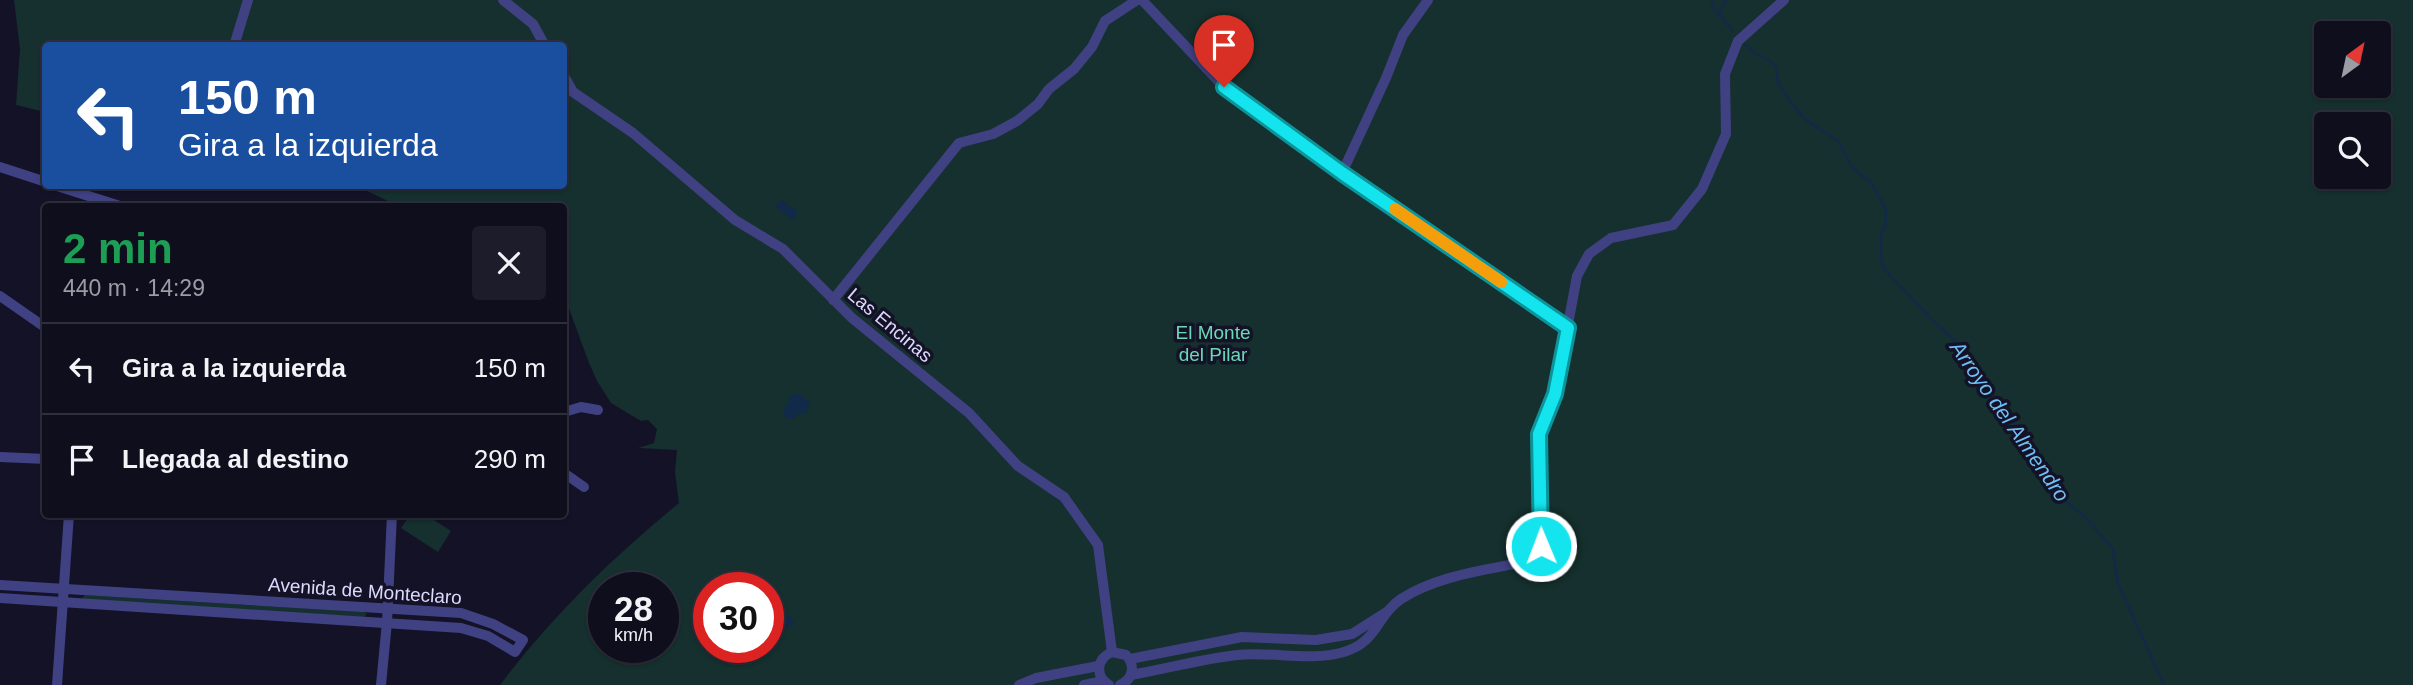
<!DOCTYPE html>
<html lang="es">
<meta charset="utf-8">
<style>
:root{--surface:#0f0e1d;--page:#1d1c2a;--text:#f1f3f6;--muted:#9b9ca4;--line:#2f2e3b}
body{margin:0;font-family:Helvetica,sans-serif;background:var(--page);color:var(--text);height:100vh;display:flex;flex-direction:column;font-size:26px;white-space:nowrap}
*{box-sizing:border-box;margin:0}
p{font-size:23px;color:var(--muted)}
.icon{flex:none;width:38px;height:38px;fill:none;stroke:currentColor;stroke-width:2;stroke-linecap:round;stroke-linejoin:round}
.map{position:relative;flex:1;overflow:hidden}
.side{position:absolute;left:42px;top:203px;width:525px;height:315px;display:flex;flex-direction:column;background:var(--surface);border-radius:7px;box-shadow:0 2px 5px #0004,0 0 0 2px var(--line)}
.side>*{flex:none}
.banner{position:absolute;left:42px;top:42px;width:525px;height:147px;border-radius:7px;box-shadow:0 2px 5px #0004,0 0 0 2px var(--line);background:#1a4fa0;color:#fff;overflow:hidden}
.needle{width:46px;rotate:33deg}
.buttons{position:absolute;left:2314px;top:21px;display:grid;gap:14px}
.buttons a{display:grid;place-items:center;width:77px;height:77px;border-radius:7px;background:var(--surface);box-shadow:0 2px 5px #0004,0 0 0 2px var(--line);font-size:35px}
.speed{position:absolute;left:588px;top:572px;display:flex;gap:14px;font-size:35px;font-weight:700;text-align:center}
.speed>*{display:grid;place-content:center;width:91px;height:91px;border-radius:50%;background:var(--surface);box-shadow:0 2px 5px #0004,0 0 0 2px var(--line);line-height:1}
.speed small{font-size:18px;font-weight:400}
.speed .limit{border:10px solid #d22;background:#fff;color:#111}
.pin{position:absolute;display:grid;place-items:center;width:60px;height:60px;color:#fff;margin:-72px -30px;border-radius:50% 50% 50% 0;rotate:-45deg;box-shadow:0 0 7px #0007}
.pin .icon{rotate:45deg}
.me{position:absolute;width:77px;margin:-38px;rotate:359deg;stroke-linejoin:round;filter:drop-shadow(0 0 5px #0008)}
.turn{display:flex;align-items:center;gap:24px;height:147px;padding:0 21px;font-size:32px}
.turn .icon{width:91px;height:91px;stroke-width:2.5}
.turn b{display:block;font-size:49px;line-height:60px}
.round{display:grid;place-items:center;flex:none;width:74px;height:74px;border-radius:7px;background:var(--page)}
.headline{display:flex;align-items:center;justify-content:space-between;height:119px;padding:0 21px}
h1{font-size:42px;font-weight:600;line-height:52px;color:#1e9e55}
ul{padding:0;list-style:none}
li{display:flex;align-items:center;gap:21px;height:91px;padding:0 21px;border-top:2px solid var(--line)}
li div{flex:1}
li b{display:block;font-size:26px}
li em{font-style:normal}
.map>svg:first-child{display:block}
.green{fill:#15302e;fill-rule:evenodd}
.water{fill:#122a4a}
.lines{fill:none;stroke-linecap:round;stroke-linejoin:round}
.stream{stroke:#122a4a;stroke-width:2.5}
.street{stroke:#404182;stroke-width:10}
.route-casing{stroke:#0d949b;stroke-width:18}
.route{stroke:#14e4ee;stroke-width:12}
.slow{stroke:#f59e0b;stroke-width:12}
.labels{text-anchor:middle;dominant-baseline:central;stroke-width:7;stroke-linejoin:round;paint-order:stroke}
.street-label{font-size:19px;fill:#dcdafc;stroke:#141227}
.park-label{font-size:19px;fill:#6ad8b7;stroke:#141227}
.water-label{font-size:21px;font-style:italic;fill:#6fbef5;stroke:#141227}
</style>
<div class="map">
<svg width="2413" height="685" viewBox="0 0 2413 685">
<rect width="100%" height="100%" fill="#141227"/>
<g class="green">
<path d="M14 0H2413V685H500C551 617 613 557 679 503L675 472 677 450 638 448 654 443 657 429 648 420 641 421 611 403 597 381 589 363 564 295V206H398L357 186H564V46H46L45 112 16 105 20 49ZM2326 33H2378V86H2326ZM2326 124H2378V177H2326ZM604 588H663V648H604ZM709 588H768V648H709Z"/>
<polygon points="411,514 426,515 451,531 438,552 401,528"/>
<polygon points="85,595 364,612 367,614 364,617 84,601 82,598"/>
</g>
<g class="water">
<polygon points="781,200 798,212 793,220 775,207"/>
<path d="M793 393 805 397 811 406 806 408 808 414 800 413C795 417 793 422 785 417L783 412Z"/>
<polygon points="790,615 794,624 772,635 768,626"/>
</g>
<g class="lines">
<g class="stream">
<polyline points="1712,0 1713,8 1733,31"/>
<polyline points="1719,15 1726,0"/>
<polyline points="1746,45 1751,51 1772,62 1776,68 1778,82 1792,104 1806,120 1838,141 1852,167 1872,184 1886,209 1885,227 1881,235 1881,259 1885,270 1935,323 1961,346 2005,413 2024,433 2032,456 2065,501 2085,517 2113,549 2118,584 2164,685"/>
</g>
<g class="street">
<polyline points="503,0 533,24 545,46"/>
<polyline points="1142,0 1224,87 1342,173 1568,328"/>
<polyline points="234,46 248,0"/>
<polyline points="564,76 573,92 633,133 735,220 783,249 852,318 969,413 1018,466 1064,497 1098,545 1112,652"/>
<polyline points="0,167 46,182"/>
<polyline points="1342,173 1386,78 1403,35 1428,0"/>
<polyline points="57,186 120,206"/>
<polyline points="0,296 46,328"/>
<polyline points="833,300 959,143 993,134 1017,121 1038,104 1049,89 1074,69 1092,47 1105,21 1137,0"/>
<polyline points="564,412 581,407 598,410"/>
<polyline points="0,457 46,459"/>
<polyline points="564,473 584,487"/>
<polyline points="0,585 461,613 493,624 523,640 515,652 488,636 461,628 0,598"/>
<polyline points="1130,659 1242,637 1316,640 1352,634 1385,613"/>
<path d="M1131 675C1166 669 1201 659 1237 655 1272 651 1309 662 1344 652 1378 642 1376 616 1401 599 1438 575 1487 570 1529 561L1540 546V434L1555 394 1577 276 1589 254 1611 238 1673 225 1702 189 1726 134 1725 74 1738 41 1784 0"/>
<polyline points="57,685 69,514"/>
<polyline points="381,685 387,622 392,514"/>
<polyline points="1019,685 1036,678 1098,666"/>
<polyline points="1084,685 1103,681"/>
<path d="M1109 685C1095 676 1096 659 1112 652L1126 655C1136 666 1133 679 1120 685"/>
</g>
</g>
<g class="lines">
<defs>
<polyline id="route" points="1224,87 1342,173 1568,328 1555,394 1539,434 1541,546"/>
</defs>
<use href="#route" class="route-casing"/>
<use href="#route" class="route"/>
<polyline class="slow" points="1395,209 1501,282"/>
</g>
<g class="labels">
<g class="street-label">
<text transform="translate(890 325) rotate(40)">Las Encinas</text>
<text transform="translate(365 591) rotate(4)">Avenida de Monteclaro</text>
</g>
<g class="park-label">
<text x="1213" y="332">El Monte<tspan x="1213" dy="22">del Pilar</tspan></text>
</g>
<g class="water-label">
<text transform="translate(2010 421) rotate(55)">Arroyo del Almendro</text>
</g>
</g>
</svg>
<div class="buttons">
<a><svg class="needle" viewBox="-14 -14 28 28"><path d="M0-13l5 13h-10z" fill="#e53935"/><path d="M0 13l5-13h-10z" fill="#9b9ca4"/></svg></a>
<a><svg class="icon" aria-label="search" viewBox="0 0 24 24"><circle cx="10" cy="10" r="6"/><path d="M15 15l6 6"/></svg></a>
</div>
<div class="speed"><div>28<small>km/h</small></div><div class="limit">30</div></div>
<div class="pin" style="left:1224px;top:87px;background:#d93025"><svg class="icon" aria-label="arrive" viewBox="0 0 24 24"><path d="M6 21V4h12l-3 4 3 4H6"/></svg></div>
<svg class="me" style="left:1541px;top:546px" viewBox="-20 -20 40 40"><circle r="17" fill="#14e4ee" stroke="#fff" stroke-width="3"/><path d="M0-11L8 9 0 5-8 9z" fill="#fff"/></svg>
<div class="banner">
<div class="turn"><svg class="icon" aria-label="left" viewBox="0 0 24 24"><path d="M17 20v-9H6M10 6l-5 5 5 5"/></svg><div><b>150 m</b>Gira a la izquierda</div></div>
</div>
<section class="side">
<div class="headline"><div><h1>2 min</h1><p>440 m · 14:29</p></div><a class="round"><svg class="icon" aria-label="close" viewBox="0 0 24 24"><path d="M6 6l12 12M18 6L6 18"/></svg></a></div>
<ul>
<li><svg class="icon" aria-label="left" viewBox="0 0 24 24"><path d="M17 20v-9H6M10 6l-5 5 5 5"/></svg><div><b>Gira a la izquierda</b></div><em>150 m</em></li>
<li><svg class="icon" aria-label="arrive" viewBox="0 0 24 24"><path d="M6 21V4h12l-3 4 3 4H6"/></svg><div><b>Llegada al destino</b></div><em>290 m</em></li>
</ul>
</section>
</div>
